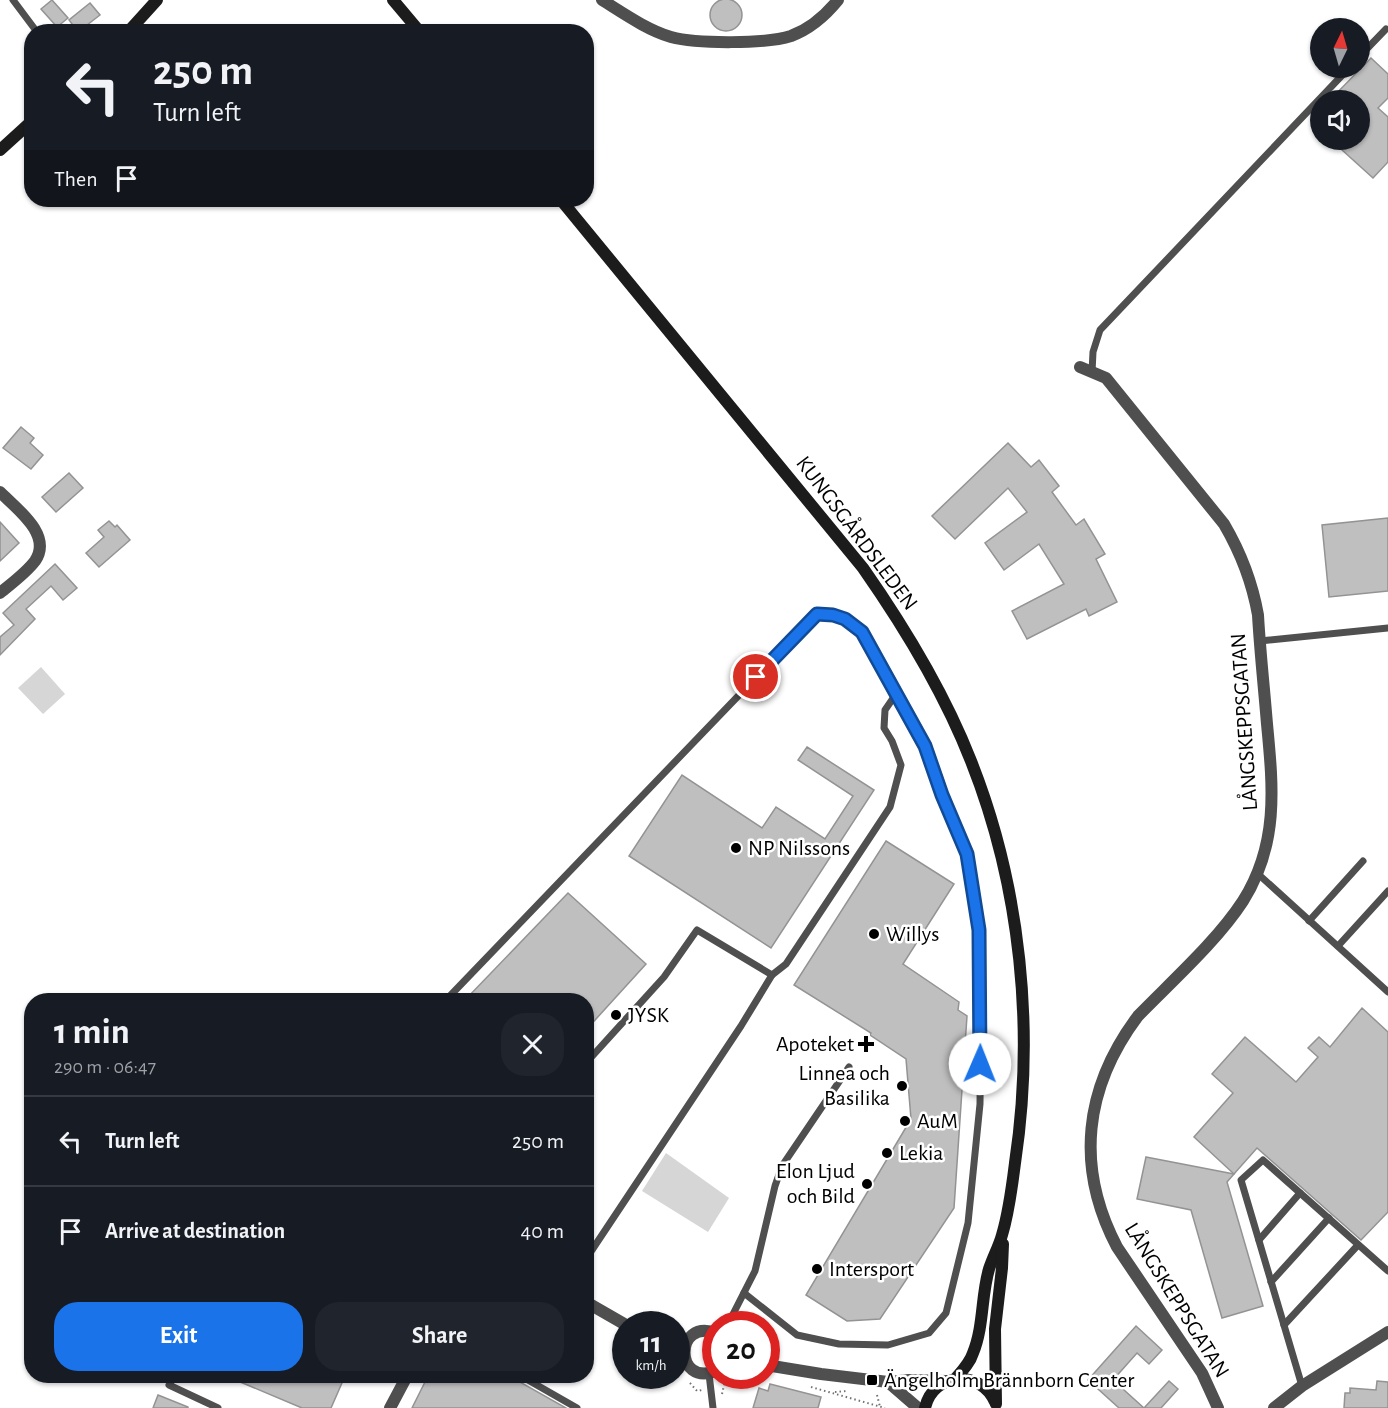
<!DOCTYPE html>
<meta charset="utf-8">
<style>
:root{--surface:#171b24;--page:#20242c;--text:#f1f3f6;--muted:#9ea1a6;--line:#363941;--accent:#1a73e8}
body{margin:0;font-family:"Alegreya Sans",sans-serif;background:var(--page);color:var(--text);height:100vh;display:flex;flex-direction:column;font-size:22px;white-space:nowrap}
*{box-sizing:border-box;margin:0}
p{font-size:20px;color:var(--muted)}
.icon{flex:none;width:33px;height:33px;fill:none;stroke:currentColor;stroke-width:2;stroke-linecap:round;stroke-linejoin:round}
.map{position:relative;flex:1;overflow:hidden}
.panel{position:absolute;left:24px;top:993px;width:570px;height:390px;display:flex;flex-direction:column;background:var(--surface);border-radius:24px;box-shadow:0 2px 4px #0004}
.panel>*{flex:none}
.top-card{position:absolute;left:24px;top:24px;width:570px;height:183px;border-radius:24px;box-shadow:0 2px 4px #0004;background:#171b24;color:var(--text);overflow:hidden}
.needle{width:39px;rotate:5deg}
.fabs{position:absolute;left:1310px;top:18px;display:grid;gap:12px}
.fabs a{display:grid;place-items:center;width:60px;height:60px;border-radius:50%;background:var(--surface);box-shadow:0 2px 4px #0004;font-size:30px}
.speed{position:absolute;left:612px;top:1311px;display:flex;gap:12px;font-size:30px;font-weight:700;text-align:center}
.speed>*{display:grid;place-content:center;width:78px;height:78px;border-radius:50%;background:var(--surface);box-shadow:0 2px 4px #0004;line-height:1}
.speed small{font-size:15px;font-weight:400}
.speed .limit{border:9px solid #d22;background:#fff;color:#111}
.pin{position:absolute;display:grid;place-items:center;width:51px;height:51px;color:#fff;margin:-26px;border:3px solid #fff;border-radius:50%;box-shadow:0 2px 6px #0007}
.me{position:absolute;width:66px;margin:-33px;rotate:1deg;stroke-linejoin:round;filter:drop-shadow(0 0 4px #0008)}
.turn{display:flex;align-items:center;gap:21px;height:126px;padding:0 30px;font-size:27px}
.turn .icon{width:78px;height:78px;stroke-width:2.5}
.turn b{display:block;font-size:42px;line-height:51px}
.then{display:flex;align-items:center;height:57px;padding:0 30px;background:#0003;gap:12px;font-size:22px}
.round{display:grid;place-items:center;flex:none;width:63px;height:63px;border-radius:24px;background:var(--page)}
.headline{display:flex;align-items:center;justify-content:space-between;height:102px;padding:0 30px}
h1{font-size:36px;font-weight:700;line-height:45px}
.primary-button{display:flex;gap:12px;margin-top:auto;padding:12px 30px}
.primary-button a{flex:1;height:69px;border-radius:24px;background:var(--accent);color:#fff;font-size:24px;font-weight:700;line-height:69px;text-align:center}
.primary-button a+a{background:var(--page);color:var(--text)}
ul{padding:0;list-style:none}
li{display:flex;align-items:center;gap:18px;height:90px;padding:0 30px;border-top:2px solid var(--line)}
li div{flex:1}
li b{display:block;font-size:22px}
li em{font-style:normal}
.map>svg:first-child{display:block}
.green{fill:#d6d6d6}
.building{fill:#bfbfbf;stroke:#939393;stroke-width:1.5}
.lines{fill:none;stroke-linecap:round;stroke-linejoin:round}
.path{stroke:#717171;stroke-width:2;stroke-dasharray:1.5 3;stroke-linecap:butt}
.lane{stroke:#4f4f4f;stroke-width:7}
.street{stroke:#4f4f4f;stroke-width:12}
.secondary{stroke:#1c1c1c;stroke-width:12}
.route-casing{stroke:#114b97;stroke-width:15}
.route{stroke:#1a73e8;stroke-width:10}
.poi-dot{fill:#000;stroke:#fff;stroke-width:2}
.labels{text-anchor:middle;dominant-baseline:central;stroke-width:5;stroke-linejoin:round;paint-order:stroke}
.street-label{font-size:22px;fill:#000;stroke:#fff}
.poi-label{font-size:22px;fill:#000;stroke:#fff;text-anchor:start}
</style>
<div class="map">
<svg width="1388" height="1408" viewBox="0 0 1388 1408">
<rect width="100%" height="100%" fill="#fff"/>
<g class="green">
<polygon points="41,667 65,694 43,714 18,688"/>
<polygon points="666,1153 729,1198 708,1232 642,1191"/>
</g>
<g class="building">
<circle cx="726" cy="15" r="16"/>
<polygon points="52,0 68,18 57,27 41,9"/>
<polygon points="90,3 100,15 78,32 69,20"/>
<polygon points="1371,58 1388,74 1388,98 1378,108 1388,117 1388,162 1373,178 1331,140 1359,140 1359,100 1330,100"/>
<polygon points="21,427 34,438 30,443 43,455 31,469 3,448"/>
<polygon points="1008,443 1031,467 1039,460 1059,486 1052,492 1076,525 1084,519 1105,554 1096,559 1117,602 1089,616 1086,609 1027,639 1012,611 1064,584 1039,544 1004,570 985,543 1027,512 1008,488 955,539 932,516"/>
<polygon points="69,473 83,488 56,512 42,497"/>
<polygon points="1388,518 1388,591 1329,597 1322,525"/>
<polygon points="109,521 115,527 117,525 130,540 99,567 86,553 104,537 98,530"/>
<polygon points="0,522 19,543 0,561"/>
<polygon points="55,564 77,588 63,600 51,586 26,609 35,619 0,655 0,637 14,625 3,613"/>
<polygon points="807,747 874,790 771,948 629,856 682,775 762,828 776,807 825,839 853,796 798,760"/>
<polygon points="886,841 954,884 903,964 959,1002 958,1010 967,1016 954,1208 880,1319 847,1321 806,1295 911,1119 906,1059 870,1035 871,1033 794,985"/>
<polygon points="568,893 646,964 586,1030 586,1000 465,1000"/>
<polygon points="1362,1008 1388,1032 1388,1212 1361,1240 1257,1148 1234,1174 1194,1137 1233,1093 1212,1074 1245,1037 1296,1082 1318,1057 1308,1048 1319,1037 1330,1047"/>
<polygon points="1146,1157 1234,1174 1227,1182 1263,1306 1222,1318 1191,1210 1137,1199"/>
<polygon points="1136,1326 1162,1350 1149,1364 1137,1353 1113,1380 1144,1408 1169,1381 1178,1389 1161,1408 1119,1408 1088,1380"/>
<polygon points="226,1376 345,1376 331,1408 302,1408"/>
<polygon points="428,1376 453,1377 515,1376 518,1381 566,1408 412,1408"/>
<polygon points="1377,1381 1388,1382 1388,1408 1344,1408 1345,1393 1350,1393 1350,1388 1376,1390"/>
<polygon points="770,1384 821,1397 818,1408 753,1408 759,1388 768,1391"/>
<polygon points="158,1395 188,1407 188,1408 153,1408"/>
</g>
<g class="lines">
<g class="path">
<polyline points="690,1383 697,1391 702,1390"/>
<polyline points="811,1387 885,1408"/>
<polyline points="835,1392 847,1391"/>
<polyline points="722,1394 725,1381 730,1376"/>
<polyline points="877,1395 880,1407"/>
</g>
<g class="lane">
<polyline points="13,0 37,32"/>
<polyline points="1359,57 1386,29"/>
<polyline points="1092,372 1093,352 1100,330 1349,68"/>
<polyline points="1260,641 1388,628"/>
<polyline points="1257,873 1388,992"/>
<polyline points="1309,921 1363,861"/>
<polyline points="1338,946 1388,891"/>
<polyline points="772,975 786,964 890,807 901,765 892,741 884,728 885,710 896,694"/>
<polyline points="446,1000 817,614 833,615 845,619 862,632 925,746 942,795 967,854 979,930 981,1002 980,1104 968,1223 946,1313 929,1333 888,1345 839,1344 797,1335 744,1293"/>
<polyline points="586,1063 664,977 697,930 772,975 741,1026 586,1259"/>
<polyline points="1259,1240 1300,1193"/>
<polyline points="1271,1282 1329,1218"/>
<polyline points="728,1324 755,1271 775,1186 782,1166 849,1067"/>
<polyline points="1284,1325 1358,1245"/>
<polyline points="709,1374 713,1408"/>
<polyline points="174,1376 169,1385 218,1408"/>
<polyline points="521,1376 577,1408"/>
<polyline points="1302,1386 1241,1180 1263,1160 1388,1271"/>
</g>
<g class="street">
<path d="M602 0C623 13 647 30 671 37 697 44 766 44 791 36 810 29 825 16 838 0"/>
<path d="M1080 367 1106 378 1224 524C1241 553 1252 581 1258 615 1260 651 1264 687 1267 724 1273 787 1279 844 1243 901 1217 941 1172 981 1138 1016 1084 1088 1075 1167 1117 1247L1202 1373 1218 1408"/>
<path d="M0 492C17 509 53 535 35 561 26 573 12 583 0 593"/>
<polyline points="586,1302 626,1325"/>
<path d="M716 1333C674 1318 674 1387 716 1371"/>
<polyline points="766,1365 821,1374 888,1382 909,1380 946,1381"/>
<polyline points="888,1382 918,1408"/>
<polyline points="390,1408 407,1376"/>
<polyline points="1274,1408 1302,1386 1388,1332"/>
</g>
<g class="secondary">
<polyline points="393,0 420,32"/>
<polyline points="128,32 157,0"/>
<polyline points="0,150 32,121"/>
<path d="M561 200 863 568C905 628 944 692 971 761 1021 887 1035 1030 1015 1163 1012 1187 1009 1212 1002 1235 999 1246 993 1257 989 1269 981 1296 984 1326 973 1353 970 1363 962 1371 955 1379"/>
<polyline points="996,1404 995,1329 1002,1268 1003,1244"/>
<path d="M925 1408C933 1372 981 1369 995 1402"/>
</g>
</g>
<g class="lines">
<defs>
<polyline id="route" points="756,677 817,614 833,615 845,619 862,632 925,746 942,795 967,854 979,930 980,1064"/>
</defs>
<use href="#route" class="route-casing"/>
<use href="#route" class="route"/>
</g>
<g class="poi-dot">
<circle cx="736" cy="848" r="6"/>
<circle cx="874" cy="934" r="6"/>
<circle cx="616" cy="1015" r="6"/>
<path d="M863 1035h6v6h6v6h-6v6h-6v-6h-6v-6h6z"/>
<circle cx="902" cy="1086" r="6"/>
<circle cx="905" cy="1121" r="6"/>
<circle cx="887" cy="1153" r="6"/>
<circle cx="867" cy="1184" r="6"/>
<circle cx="817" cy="1269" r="6"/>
<rect x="866" y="1374" width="12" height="12" rx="3"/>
</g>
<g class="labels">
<g class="street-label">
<text transform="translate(857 533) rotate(53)">KUNGSGÅRDSLEDEN</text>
<text transform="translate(1244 722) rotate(-94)">LÅNGSKEPPSGATAN</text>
<text transform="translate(1177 1300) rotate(58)">LÅNGSKEPPSGATAN</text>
</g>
<g class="poi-label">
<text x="748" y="848">NP Nilssons</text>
<text x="886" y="934">Willys</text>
<text x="628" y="1015">JYSK</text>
<text x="854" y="1044" text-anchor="end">Apoteket</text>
<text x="890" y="1073" text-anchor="end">Linnea och<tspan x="890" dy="25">Basilika</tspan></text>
<text x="917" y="1121">AuM</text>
<text x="899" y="1153">Lekia</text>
<text x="855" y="1171" text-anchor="end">Elon Ljud<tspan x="855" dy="25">och Bild</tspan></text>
<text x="829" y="1269">Intersport</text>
<text x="884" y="1380">Ängelholm Brännborn Center</text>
</g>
</g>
</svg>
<div class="fabs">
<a><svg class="needle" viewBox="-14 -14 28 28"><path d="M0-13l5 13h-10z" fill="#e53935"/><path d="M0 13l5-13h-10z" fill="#9ea1a6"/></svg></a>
<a><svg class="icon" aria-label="sound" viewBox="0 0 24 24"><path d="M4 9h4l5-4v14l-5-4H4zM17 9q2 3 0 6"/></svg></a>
</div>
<div class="speed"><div>11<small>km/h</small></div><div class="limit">20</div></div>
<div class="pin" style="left:756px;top:677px;background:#d93025"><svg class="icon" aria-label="arrive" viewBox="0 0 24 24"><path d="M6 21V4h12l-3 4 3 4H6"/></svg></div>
<svg class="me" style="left:980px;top:1064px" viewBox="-20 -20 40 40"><circle r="19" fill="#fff"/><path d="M0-13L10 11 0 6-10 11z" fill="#1a73e8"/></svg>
<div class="top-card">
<div class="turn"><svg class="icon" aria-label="left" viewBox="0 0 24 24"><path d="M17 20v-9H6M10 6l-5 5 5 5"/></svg><div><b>250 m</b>Turn left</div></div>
<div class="then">Then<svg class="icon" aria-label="arrive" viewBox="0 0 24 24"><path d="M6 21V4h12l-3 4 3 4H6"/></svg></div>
</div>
<section class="panel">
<div class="headline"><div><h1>1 min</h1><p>290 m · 06:47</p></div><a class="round"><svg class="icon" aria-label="close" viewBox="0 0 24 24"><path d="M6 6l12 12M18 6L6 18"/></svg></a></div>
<ul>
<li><svg class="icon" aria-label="left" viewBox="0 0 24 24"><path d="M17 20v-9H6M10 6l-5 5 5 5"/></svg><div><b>Turn left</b></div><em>250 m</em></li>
<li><svg class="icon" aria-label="arrive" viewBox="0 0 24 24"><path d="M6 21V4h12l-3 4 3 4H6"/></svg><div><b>Arrive at destination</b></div><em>40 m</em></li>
</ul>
<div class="primary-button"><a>Exit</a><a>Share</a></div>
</section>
</div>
